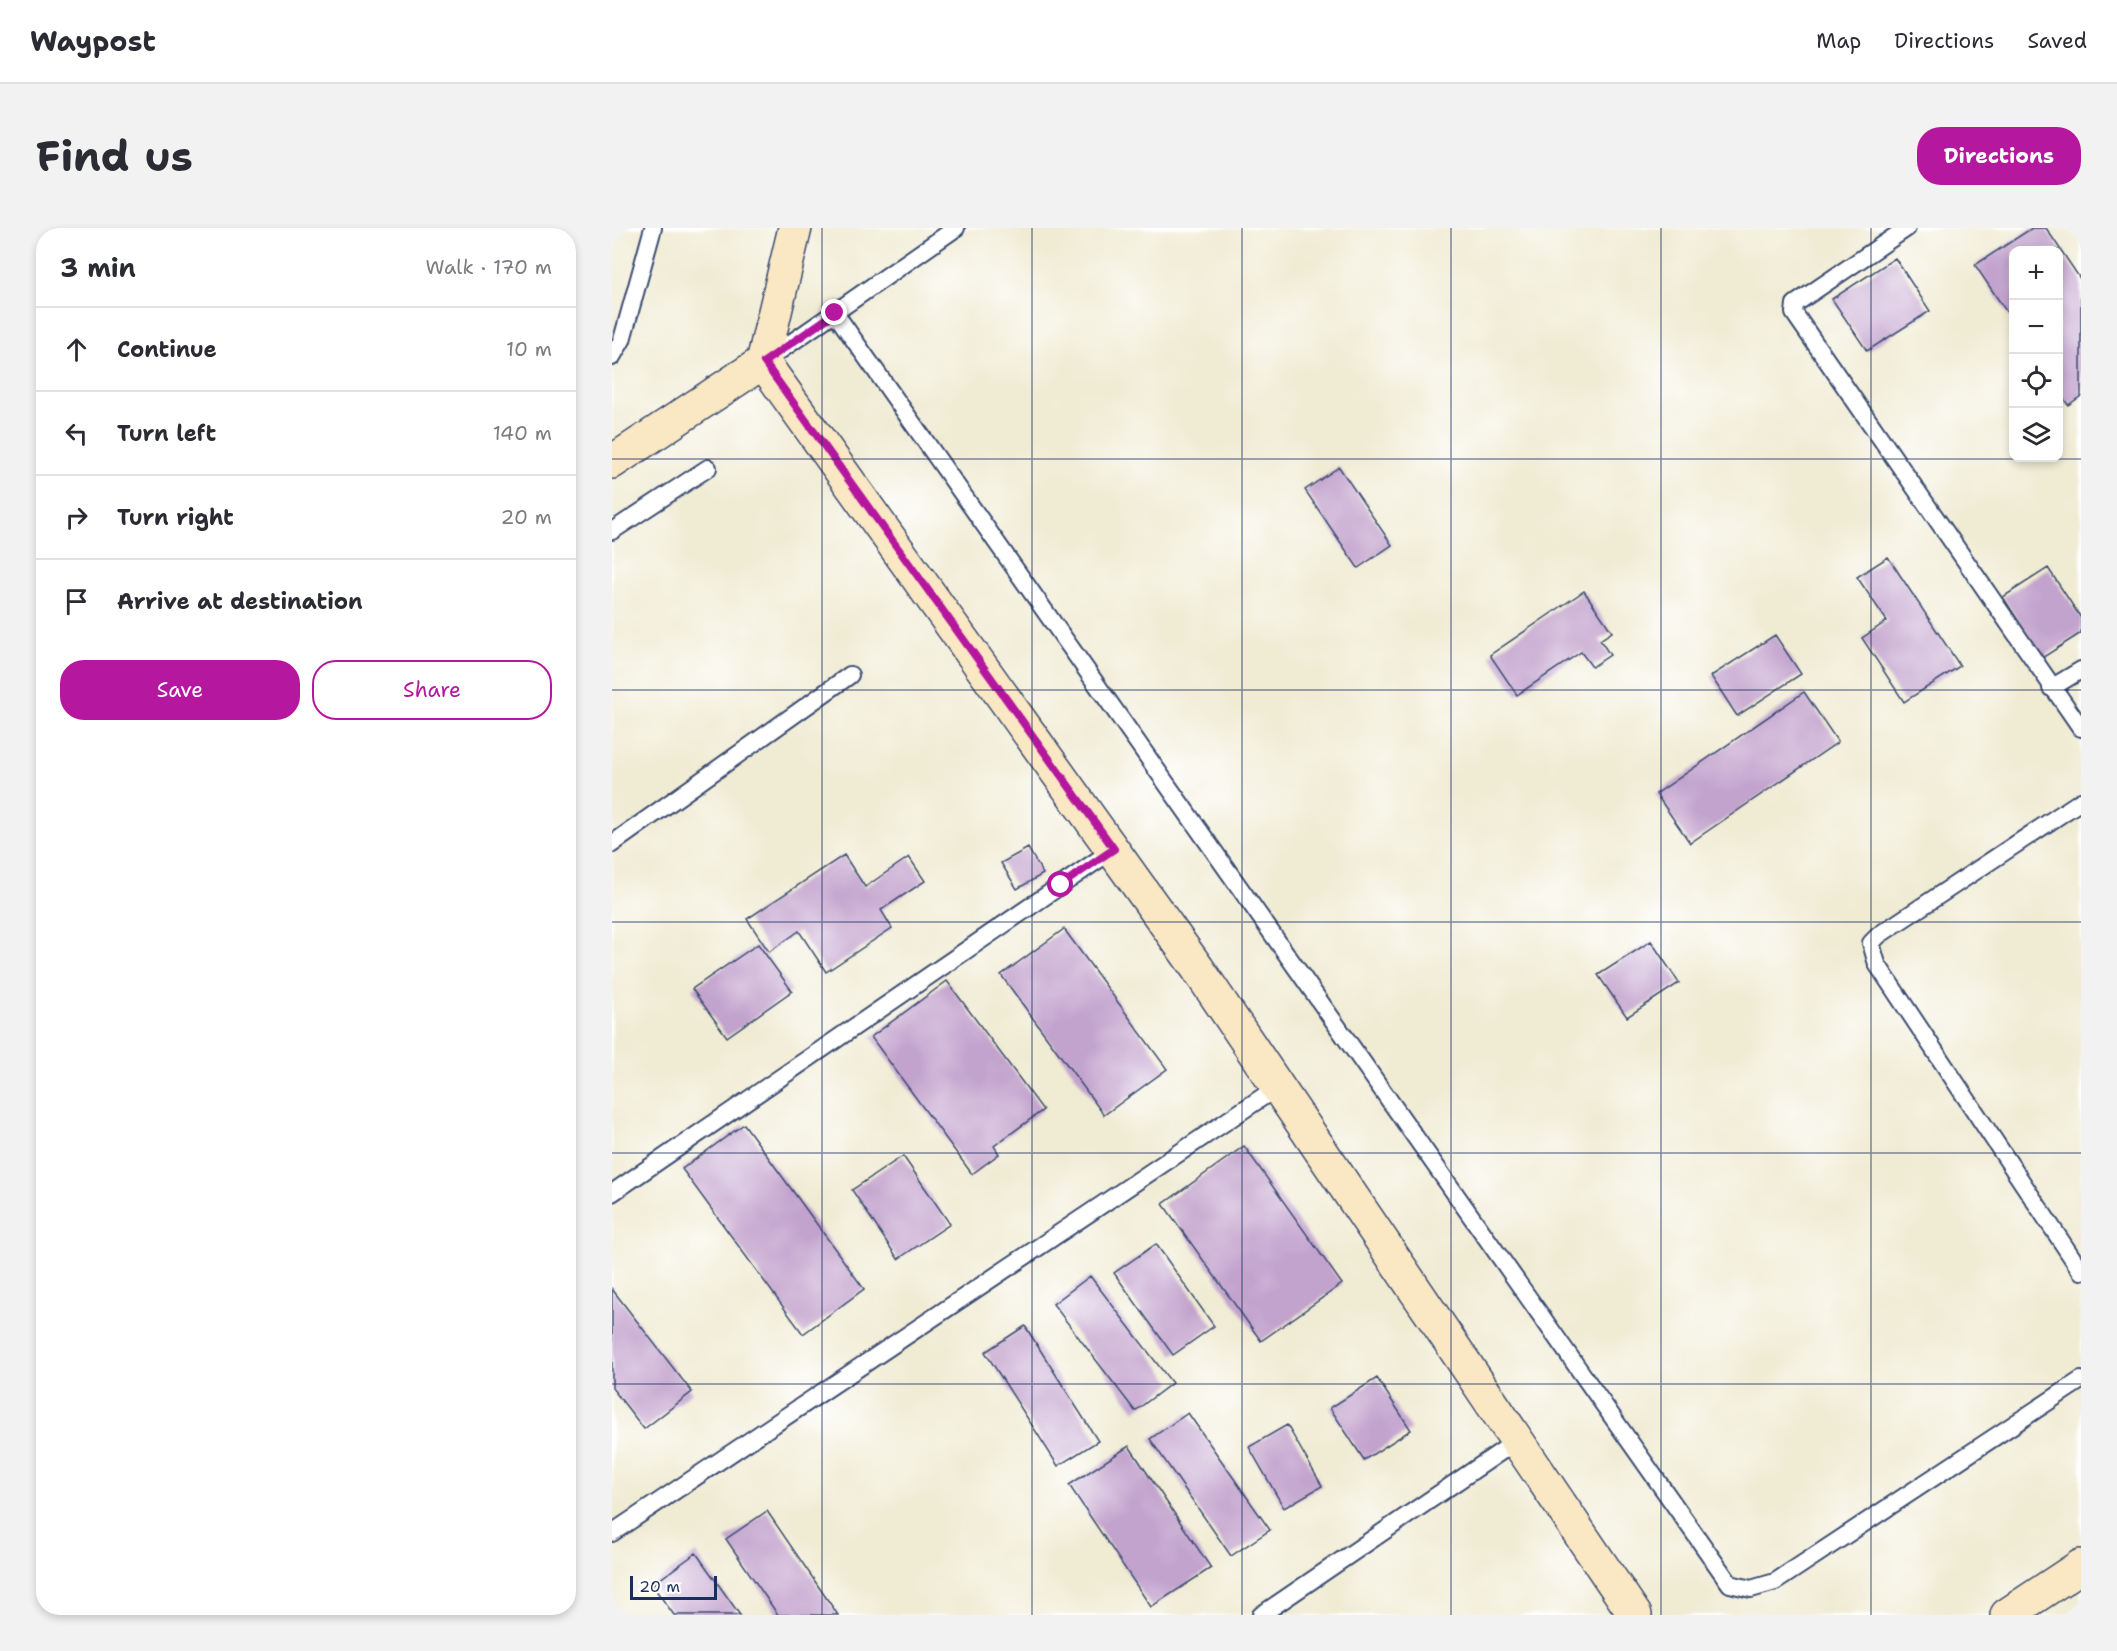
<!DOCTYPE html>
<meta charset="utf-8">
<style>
body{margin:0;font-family:"Shantell Sans",sans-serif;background:#f2f2f3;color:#2b2b33}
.controls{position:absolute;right:18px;top:18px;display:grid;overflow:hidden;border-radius:12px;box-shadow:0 3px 9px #0003}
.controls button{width:54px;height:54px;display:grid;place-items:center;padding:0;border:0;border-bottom:2px solid #e1e1e2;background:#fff;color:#2b2b33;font:30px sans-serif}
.scale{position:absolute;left:18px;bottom:15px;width:87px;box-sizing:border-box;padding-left:6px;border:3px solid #1b2f5e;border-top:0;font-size:16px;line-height:21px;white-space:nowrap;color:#1b2f5e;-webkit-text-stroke:4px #fff;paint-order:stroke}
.stop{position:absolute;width:18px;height:18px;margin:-14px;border:4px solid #b5179e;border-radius:50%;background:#fff}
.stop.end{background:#b5179e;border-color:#fff;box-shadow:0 2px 6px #0008}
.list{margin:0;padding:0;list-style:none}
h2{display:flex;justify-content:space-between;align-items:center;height:78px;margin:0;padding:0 24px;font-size:26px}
h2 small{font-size:20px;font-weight:400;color:#7c7c81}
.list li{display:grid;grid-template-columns:39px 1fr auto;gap:18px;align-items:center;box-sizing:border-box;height:84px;padding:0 24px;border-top:2px solid #e1e1e2}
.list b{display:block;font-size:22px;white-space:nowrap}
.list em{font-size:20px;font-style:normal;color:#7c7c81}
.actions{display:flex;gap:12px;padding:18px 24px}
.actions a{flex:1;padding:14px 0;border:2px solid #b5179e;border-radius:24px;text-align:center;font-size:21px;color:#b5179e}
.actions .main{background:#b5179e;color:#fff}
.icon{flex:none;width:33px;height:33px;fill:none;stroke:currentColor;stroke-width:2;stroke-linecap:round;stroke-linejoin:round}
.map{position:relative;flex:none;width:1469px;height:1387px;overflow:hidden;border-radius:24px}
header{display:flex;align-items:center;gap:36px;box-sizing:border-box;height:84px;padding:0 30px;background:#fff;border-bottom:2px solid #e1e1e2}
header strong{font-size:28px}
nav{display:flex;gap:33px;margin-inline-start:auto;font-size:21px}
.intro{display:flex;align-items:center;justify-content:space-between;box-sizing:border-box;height:144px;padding:0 36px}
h1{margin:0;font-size:42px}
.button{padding:15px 27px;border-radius:24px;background:#b5179e;color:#fff;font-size:21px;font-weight:700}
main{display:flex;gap:36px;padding:0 36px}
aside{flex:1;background:#fff;border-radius:24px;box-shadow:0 3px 9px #0003}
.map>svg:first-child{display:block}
.building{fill:#c2a3cd}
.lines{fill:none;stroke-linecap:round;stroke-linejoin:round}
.lane-casing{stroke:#3b4b70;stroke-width:20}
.secondary-casing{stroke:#3b4b70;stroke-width:36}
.lane{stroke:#fff;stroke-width:16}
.secondary{stroke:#fae7c3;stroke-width:33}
.route{stroke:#b5179e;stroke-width:8}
.grid{fill:none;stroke:#1b2f5e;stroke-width:1.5;stroke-opacity:0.55}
</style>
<header>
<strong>Waypost</strong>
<nav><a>Map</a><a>Directions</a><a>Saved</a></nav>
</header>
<div class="intro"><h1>Find us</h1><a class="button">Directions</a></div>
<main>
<aside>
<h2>3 min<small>Walk · 170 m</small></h2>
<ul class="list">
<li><svg class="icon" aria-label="ahead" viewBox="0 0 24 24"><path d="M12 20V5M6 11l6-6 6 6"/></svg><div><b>Continue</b></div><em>10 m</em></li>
<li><svg class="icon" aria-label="left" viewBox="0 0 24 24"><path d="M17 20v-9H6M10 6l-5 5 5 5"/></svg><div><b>Turn left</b></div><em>140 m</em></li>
<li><svg class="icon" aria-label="right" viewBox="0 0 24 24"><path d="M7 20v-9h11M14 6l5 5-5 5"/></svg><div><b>Turn right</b></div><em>20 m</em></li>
<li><svg class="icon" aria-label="arrive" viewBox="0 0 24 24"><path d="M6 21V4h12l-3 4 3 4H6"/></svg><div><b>Arrive at destination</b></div></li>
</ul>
<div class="actions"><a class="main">Save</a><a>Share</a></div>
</aside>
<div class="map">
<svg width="1469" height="1387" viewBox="0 0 1469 1387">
<rect width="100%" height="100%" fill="#fff"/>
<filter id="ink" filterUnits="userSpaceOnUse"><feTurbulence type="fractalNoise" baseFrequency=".0167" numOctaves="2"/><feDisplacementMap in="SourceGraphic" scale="12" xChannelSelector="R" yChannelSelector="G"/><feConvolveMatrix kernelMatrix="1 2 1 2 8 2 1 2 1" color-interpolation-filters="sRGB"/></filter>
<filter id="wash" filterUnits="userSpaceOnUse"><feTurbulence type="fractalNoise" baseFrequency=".008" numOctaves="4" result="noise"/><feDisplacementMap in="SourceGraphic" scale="24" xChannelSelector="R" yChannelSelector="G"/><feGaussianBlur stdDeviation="1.35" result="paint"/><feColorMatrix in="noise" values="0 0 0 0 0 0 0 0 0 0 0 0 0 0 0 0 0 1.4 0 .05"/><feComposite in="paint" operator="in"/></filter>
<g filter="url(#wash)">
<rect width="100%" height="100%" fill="#f0ebd3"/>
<g id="blocks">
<path class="building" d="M1420,0H1434L1469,52V168L1456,177L1446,162V22H1402V95L1363,37Z
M1283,30L1318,83L1255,123L1220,71Z
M727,239L780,317L746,340L693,262Z
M1276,329L1348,438L1292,474L1250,410L1275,393L1245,349Z
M1436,340L1469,390V405L1430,430L1391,369Z
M972,363L1000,404L988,412L998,427L980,439L969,424L905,467L878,427Z
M1163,407L1189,446L1125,488L1099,448Z
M1192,464L1226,514L1078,615L1044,566Z
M416,620L431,646L405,661L389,635Z
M232,627L253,659L297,629L313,653L269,682L280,700L214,744L187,703L157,724L135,691Z
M452,701L555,841L492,887L389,747Z
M1039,713L1067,755L1015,789L986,747Z
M146,716L180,763L115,809L80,761Z
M335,753L431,882L382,918L387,926L360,946L259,809Z
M132,896L252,1061L191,1106L70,941Z
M632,918L730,1056L649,1113L551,976Z
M291,928L338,996L286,1031L240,962Z
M544,1016L602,1098L561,1127L502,1045Z
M478,1048L560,1155L523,1183L441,1076Z
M0,1061L80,1164L32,1201L0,1160Z
M413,1098L486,1213L446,1238L373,1124Z
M765,1150L799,1202L752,1232L718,1180Z
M576,1185L658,1302L619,1328L538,1211Z
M675,1197L710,1258L672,1280L637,1219Z
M517,1218L599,1340L539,1379L457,1257Z
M155,1283L226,1387H166L114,1311Z
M84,1325L128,1387H62L40,1357Z"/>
</g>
</g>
<g filter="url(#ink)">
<use href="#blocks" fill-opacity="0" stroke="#3b4b70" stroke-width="1.5"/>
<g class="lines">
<g class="lane-casing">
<path id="lane" d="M1295,0L1183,76L1182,85L1469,500
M223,85L1118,1356L1139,1361L1163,1354L1469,1152
M0,129L10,112L41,0
M153,133L344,0
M0,303L96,240
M1439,460L1469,442
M1469,573L1267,707L1259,715L1265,736L1469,1043
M0,616L238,447
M0,965L502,621
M0,1305L667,858
M649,1387L906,1212"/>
</g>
<g class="secondary-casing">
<path id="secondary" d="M151,134L586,741L1023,1387
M0,234L151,134L183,0
M1395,1387L1469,1338"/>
</g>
<use href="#lane" class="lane"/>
<use href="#secondary" class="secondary"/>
</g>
</g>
<g class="lines" filter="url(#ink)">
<path class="route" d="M223,85L152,134L502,621L449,657"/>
</g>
<path class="grid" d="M210,0V1387M420,0V1387M630,0V1387M839,0V1387M1049,0V1387M1259,0V1387M0,231H1469M0,462H1469M0,694H1469M0,925H1469M0,1156H1469"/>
</svg>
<div class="controls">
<button>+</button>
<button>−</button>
<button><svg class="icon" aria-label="locate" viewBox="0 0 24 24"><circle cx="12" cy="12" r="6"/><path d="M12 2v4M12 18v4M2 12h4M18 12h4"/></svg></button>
<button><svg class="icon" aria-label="layers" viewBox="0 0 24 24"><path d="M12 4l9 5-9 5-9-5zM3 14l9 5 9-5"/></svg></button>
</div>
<div class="scale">20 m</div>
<div class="stop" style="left:449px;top:657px"></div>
<div class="stop end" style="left:223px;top:85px"></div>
</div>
</main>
